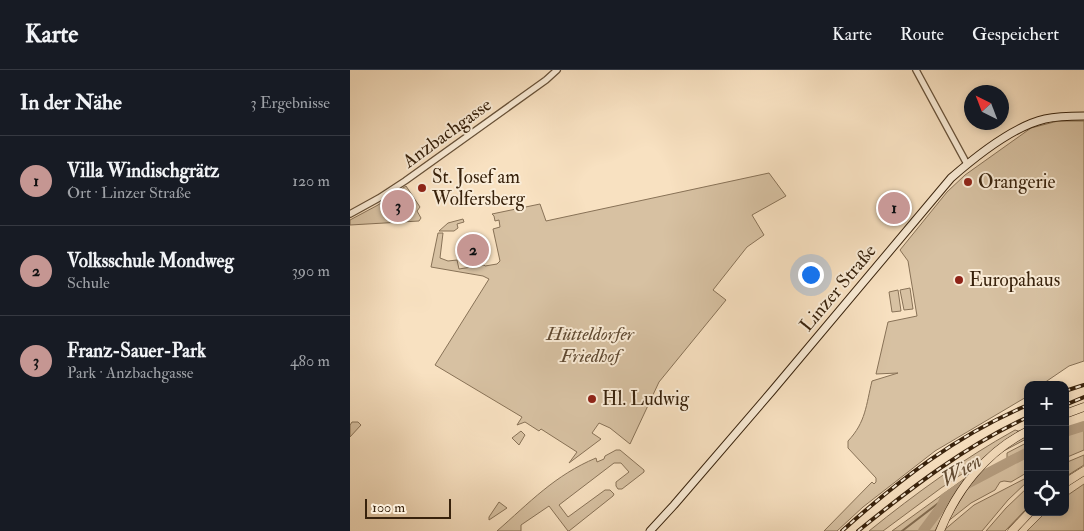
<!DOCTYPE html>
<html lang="de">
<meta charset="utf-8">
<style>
body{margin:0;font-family:"IM FELL Double Pica",serif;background:#242831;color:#f1f3f6}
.controls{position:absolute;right:15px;bottom:15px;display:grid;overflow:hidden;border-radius:10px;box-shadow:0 2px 8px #0003}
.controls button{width:45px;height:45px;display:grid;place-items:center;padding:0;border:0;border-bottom:1px solid #363941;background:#171b24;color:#f1f3f6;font:25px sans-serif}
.compass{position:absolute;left:614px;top:15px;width:45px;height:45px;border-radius:50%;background:#171b24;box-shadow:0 2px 8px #0003;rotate:318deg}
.scale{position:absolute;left:15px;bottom:12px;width:86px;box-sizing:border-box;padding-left:5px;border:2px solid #38220c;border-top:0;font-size:14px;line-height:18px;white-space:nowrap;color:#38220c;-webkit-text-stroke:4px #faecd7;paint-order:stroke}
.you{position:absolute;left:460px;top:204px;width:18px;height:18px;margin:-12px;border:4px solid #fff;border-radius:50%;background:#1a73e8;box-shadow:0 0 0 8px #1a73e833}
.badge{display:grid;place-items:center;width:32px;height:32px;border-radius:50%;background:#c59692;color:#111;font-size:16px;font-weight:700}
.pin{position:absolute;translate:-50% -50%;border:2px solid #fff;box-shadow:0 1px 5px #0006}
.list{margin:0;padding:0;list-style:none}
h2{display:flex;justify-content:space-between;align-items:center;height:65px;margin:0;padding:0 20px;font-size:21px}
h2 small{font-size:16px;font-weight:400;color:#9ea1a6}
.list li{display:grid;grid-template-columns:32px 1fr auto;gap:15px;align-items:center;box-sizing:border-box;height:90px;padding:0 20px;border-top:1px solid #363941}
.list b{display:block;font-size:19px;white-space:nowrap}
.list p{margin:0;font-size:16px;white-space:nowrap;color:#9ea1a6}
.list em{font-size:16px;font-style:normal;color:#9ea1a6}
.icon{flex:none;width:28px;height:28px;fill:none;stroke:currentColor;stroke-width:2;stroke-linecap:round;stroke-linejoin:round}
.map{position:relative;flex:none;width:734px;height:461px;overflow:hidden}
header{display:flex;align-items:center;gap:30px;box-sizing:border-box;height:70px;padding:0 25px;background:#171b24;border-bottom:1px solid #363941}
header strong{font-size:24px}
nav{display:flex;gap:28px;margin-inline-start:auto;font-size:18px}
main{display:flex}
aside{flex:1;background:#171b24}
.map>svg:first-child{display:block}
.green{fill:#d7c1a2;stroke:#887257}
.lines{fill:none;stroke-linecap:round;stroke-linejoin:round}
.stream{stroke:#846e53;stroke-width:2}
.river{stroke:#b7a083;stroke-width:10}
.tertiary-casing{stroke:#685239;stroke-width:8}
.secondary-casing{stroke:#38220c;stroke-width:9}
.primary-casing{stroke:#38220c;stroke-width:9}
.tertiary{stroke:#faecd7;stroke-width:5.5}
.secondary{stroke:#faecd7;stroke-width:7}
.primary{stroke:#f8e1c1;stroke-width:8}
.rail-casing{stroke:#38220c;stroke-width:4}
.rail{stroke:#faecd7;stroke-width:2;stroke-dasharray:5.5;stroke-linecap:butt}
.poi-dot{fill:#8f2418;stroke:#faecd7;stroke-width:2}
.labels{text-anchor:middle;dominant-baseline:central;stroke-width:4;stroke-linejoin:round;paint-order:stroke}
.street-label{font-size:19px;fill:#38220c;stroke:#faecd7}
.poi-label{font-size:19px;fill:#38220c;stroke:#faecd7;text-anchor:start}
.park-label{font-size:19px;font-style:italic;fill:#604a32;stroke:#faecd7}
.water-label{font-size:20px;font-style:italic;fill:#644e36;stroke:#faecd7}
</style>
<header>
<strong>Karte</strong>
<nav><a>Karte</a><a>Route</a><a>Gespeichert</a></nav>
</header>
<main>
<aside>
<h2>In der Nähe<small>3 Ergebnisse</small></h2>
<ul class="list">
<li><span class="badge">1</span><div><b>Villa Windischgrätz</b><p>Ort · Linzer Straße</p></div><em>120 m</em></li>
<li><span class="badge">2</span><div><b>Volksschule Mondweg</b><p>Schule</p></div><em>390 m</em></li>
<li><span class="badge">3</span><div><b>Franz-Sauer-Park</b><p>Park · Anzbachgasse</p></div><em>480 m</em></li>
</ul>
</aside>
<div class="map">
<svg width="734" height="461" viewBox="0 0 734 461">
<rect width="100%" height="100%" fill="#f8e1c1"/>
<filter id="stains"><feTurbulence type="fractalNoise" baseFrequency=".004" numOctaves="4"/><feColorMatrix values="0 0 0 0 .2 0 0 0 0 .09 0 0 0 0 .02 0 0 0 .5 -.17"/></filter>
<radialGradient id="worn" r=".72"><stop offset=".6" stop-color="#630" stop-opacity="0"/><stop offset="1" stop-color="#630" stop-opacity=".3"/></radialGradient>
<path class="green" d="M708,51H734V291L719,296L691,315H678V326L585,381L513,437L487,461H474L522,412L524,414L526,412V408L498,378V371C516,352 516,335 522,311L548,303L526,304L538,252L567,246L558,191L550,180L597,122L615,105L681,58Z
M419,103L436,126L402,145L414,165L397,177L363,220L376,230L309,312L280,374L260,358L249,353L242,363L251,369L219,393L227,382L191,359L189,361L175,352L167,355L172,347L85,295L139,209L133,206L81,197L88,163H93L90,188L98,191L107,190L109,199L134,195L135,196L147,194L150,191L143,159L150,157L149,150L145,151L144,146L142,144L190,134L196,151Z
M56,116L70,137L67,141L71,148L69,151L0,155V150L28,135Z
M113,149L114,152L107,154L108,158L104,161H89L98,153Z
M560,218L563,239L554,240L550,220Z
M548,220L551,241L542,242L539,222Z
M2,352H8L11,355L0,367V355Z
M665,360L678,364V368L618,400L591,418L533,461H519C566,423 613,389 665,360Z
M734,360V380L715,388V366Z
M171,361L175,365L169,375L162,368Z
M678,372V378L657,388V383Z
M266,380H270L294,400V402L272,419H268L266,416V412L279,402L271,393H264L209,435L218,447L255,420H260L264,424L263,426L219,461H218L199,436L171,455V461H147C179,433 205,405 246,388L247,392L254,389L255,386Z
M678,385V402L661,412L654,411L650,412L645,420L621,433L597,452L619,416Z
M734,385V395L715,407V393Z
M678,407V411L658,430L632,461H593L624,435Z
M614,409L603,425L585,461H542Z
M734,414V461H677L696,442H715V427Z
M678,417V437L655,461H636L656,438Z
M149,432L157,438L139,450V447Z"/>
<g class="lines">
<path class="stream" d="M552,461L595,428"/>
<path class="river" d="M715,362L734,356
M573,461L591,437L595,428L613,416L678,382"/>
<g class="tertiary-casing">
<path id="tertiary" d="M566,0L617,94
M0,144L29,128L55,111L196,10L207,0"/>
</g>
<g class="secondary-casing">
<path id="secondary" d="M300,461L324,435L422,321L601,108C625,87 664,56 695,49C708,46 721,46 734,46"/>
</g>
<g class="primary-casing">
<path id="primary" d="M715,344L734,337
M715,413L734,401
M590,461C607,419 637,381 678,361
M662,461L680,442"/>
</g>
<use href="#tertiary" class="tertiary"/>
<use href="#secondary" class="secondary"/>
<use href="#primary" class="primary"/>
<g class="rail-casing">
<path id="rail" d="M715,321L734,315
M715,335L734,327
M492,461C549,410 607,365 678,335
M508,461C561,418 615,376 678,347"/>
</g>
<use href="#rail" class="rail"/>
</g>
<g class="poi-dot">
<circle cx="618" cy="112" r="5"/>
<circle cx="72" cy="118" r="5"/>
<circle cx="609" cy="210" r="5"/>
<circle cx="242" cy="329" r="5"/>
</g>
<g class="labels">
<g class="street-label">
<text transform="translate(97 63) rotate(-36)">Anzbachgasse</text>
<text transform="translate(488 218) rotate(-50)">Linzer Straße</text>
</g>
<g class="poi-label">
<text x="82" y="107">St. Josef am<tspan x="82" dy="22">Wolfersberg</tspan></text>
<text x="628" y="112">Orangerie</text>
<text x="619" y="210">Europahaus</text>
<text x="252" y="329">Hl. Ludwig</text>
</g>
<g class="park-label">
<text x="240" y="264">Hütteldorfer<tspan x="240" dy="22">Friedhof</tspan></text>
</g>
<g class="water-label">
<text transform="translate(611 400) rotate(-31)">Wien</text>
</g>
</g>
<rect width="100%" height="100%" filter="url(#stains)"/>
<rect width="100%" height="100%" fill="url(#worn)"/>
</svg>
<div class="controls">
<button>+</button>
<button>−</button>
<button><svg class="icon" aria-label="locate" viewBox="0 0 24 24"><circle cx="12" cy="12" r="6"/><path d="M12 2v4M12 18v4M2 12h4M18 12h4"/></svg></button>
</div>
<svg class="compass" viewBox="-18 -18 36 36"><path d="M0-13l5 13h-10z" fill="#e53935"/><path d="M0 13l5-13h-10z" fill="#9ea1a6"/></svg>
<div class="scale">100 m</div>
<div class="you"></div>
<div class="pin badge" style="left:544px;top:138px">1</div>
<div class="pin badge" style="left:123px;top:180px">2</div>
<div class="pin badge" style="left:48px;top:136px">3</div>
</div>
</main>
